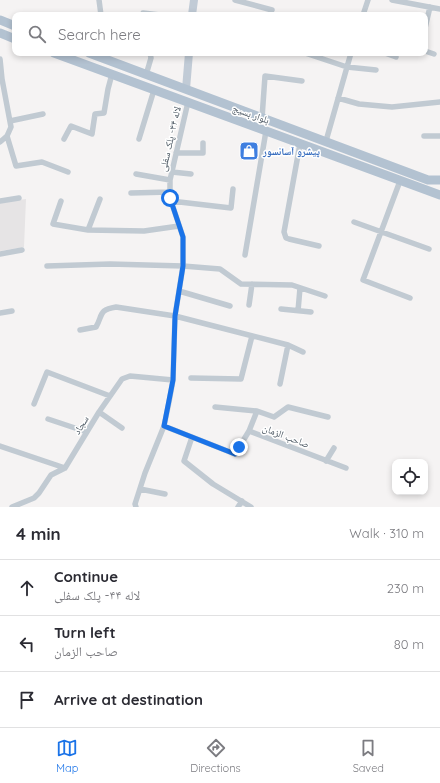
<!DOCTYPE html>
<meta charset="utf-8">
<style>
body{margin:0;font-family:Quicksand,"Noto Naskh Arabic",sans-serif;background:#f2f2f3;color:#2b2b33}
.controls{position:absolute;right:12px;bottom:12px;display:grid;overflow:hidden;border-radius:8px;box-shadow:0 2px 6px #0003}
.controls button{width:36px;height:36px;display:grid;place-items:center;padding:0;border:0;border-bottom:1px solid #e1e1e2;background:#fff;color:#2b2b33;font:20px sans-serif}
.stop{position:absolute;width:12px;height:12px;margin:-9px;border:3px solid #1a73e8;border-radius:50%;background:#fff}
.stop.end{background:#1a73e8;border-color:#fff;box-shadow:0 1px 4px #0008}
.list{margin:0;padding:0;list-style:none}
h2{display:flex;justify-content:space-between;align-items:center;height:52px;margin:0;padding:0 16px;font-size:17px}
h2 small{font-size:13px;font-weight:400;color:#7c7c81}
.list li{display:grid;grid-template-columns:26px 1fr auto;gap:12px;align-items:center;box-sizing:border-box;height:56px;padding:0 16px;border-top:1px solid #e1e1e2}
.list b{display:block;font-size:15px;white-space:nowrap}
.list p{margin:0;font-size:13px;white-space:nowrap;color:#7c7c81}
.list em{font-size:13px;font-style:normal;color:#7c7c81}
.icon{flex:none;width:22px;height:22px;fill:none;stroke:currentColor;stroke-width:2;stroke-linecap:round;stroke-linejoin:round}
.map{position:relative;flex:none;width:440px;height:507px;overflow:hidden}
.search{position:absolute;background:#fff;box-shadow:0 2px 6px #0003;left:12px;right:12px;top:12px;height:44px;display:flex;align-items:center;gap:10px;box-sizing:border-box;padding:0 14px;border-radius:8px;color:#7c7c81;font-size:15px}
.sheet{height:220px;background:#fff}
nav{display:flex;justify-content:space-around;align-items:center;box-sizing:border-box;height:56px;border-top:1px solid #e1e1e2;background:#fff;font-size:11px;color:#7c7c81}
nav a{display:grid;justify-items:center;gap:2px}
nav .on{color:#1a73e8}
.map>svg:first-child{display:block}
.education{fill:#e6e4e5}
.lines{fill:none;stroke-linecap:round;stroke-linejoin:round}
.minor{stroke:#c1cad2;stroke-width:5.5}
.secondary{stroke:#c1cbd6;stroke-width:8}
.primary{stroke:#b3c2d1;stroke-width:9}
.route{stroke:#1a73e8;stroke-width:5}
.labels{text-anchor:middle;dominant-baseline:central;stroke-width:3;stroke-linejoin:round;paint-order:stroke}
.street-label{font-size:10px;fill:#4a5661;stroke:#fff}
.shop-label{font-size:10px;font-weight:bold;fill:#366cbe;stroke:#fff;text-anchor:start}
</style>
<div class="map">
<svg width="440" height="507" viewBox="0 0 440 507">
<rect width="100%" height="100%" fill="#f5f3f3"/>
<path class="education" d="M26,199L24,247L0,251V203Z"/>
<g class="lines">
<path class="minor" d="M99,0L101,15
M235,0L272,10
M392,0L440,9
M143,13L160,15
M363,15L368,0
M425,28L430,7
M425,51L434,54
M305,53L347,67L376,70
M385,53L396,57
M0,59L2,79L11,127L7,136L0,142
M146,75L151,58L150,53
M338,98L359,104L392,107L440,102
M262,118L265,76L302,81
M10,121L43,114
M7,136L16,166L42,162L68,172
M424,136H440
M64,139L71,126L92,134L95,114L104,113L108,89L112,74
M139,139L154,90
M326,141L351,53
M300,144L284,232L286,238L289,239L319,246
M176,153H203V143
M172,172L191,174
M136,174L170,180
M400,181L363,280L410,298
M131,193L170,192
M0,201L19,198
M61,201L53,224L88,230L144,231L179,226
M171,201L231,208L233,189
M354,222L429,249
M88,230L100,199
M0,254L22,250
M245,255L266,131
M47,266L110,264L183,266L220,269L241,284L292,285L325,296
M179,291L230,306
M249,305L252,284
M281,309L311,312
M298,311L300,288
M0,313L12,311
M80,330L96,327C103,315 98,310 116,307L175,316L288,345L280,384
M288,345L303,352
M191,378L241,379L252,336
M34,404L47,372L110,396
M215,407L257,411
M99,412L122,428
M48,419L87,432
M164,426L235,454L249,431L346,468
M249,431L257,411L274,417L288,407L328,417
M192,437L184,461L213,484L251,507
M0,446L65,468
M326,461L334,448
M140,489L165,494
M12,507L34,498L39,493L51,475L65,468L99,412L122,379L130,376L173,380
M136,507L135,504L145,473L164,426L169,402L173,380L175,316L183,266V237L170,198V180L188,102
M238,507L242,501"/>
<path class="secondary" d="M192,15L194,0
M186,89L189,53"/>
<path class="primary" d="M0,20L15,26
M0,33L15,39
M54,53L440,195
M89,53L428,180H440"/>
</g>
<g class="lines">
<path class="route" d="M170,198L183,237V266L175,316L173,380L164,426L235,454L239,447"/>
</g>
<defs>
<g id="shop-square" transform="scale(1)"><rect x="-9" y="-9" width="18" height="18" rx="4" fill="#3f7fe0" stroke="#fff"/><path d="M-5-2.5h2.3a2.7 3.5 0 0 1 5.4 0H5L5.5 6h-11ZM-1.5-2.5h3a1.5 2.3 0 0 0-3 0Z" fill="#fff"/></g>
</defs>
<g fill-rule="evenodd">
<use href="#shop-square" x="249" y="151"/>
</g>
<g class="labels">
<g class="street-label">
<text transform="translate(251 114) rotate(20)">بلوار بسیج</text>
<text transform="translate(170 139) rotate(-77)">لاله ۴۴- پلک سفلی</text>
<text transform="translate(81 425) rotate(-59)">سجاد</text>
<text transform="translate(286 436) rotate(21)">صاحب الزمان</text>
</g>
<g class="shop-label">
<text x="263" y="151">پیشرو آسانسور</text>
</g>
</g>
</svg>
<div class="controls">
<button><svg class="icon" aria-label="locate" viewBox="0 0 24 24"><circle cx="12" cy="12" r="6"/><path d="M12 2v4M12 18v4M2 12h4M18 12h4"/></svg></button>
</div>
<div class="stop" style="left:170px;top:198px"></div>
<div class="stop end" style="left:239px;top:447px"></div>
<div class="search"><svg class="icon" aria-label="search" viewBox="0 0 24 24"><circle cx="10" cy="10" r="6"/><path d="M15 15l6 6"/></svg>Search here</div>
</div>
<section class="sheet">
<h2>4 min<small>Walk · 310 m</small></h2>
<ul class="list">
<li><svg class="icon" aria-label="ahead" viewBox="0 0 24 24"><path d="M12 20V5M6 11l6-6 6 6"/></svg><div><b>Continue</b><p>لاله ۴۴- پلک سفلی</p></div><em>230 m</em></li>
<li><svg class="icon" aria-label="left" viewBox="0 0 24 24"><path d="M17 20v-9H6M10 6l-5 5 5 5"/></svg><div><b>Turn left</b><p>صاحب الزمان</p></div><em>80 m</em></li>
<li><svg class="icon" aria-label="arrive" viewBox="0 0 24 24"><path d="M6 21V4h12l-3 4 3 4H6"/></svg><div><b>Arrive at destination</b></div></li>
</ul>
</section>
<nav>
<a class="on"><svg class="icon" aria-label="map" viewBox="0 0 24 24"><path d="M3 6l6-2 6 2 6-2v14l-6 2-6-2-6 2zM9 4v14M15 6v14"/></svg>Map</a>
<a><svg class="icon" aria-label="directions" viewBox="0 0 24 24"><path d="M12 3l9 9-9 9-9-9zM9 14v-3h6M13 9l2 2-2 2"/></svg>Directions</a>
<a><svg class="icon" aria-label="saved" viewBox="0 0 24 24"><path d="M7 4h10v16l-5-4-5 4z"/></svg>Saved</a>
</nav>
